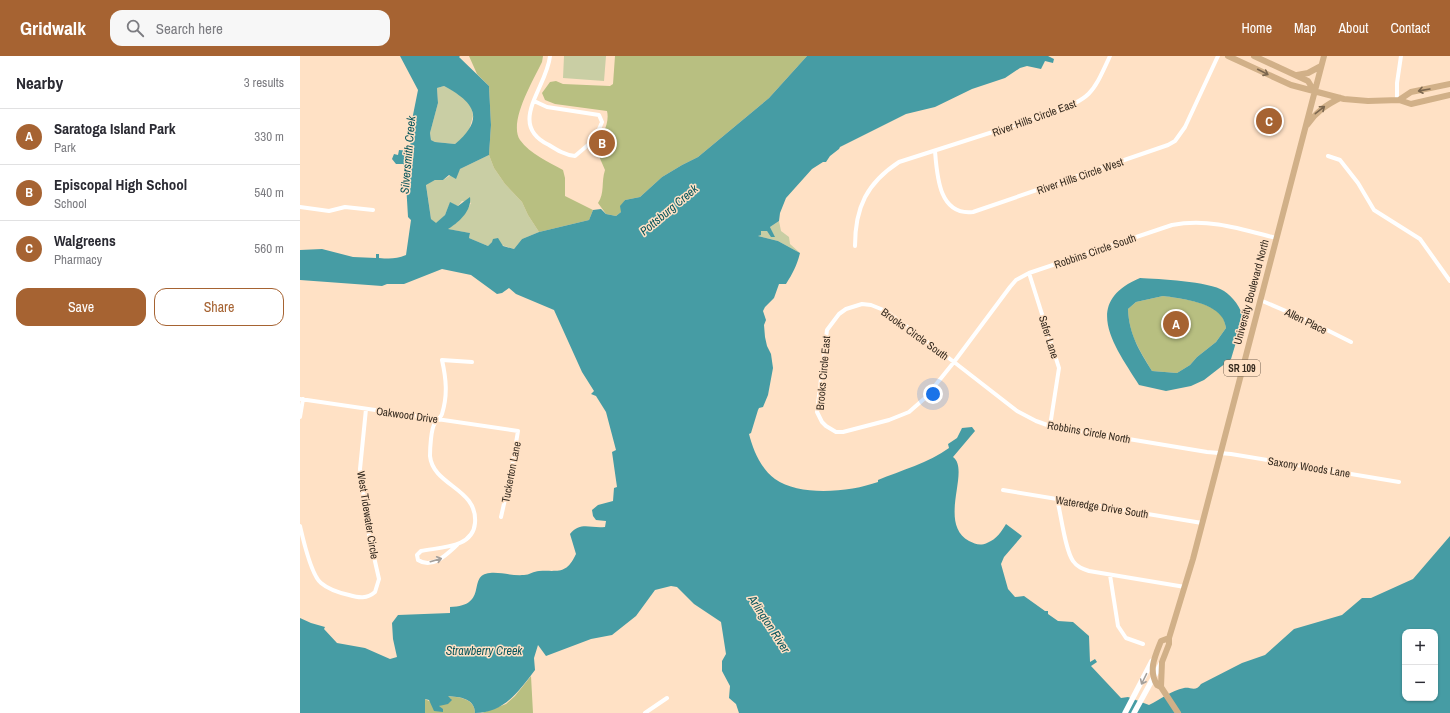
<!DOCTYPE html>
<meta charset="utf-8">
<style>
body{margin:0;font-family:"Archivo Narrow",sans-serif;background:#f7f7f7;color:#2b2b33}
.controls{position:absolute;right:12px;bottom:12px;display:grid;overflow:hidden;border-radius:8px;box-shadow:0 1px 3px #0004}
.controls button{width:36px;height:36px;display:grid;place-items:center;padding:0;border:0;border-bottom:1px solid #e1e1e2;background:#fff;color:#2b2b33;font:20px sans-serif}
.you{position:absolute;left:633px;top:338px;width:14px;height:14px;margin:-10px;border:3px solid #fff;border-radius:50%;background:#1a73e8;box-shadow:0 0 0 6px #1a73e833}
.badge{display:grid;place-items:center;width:26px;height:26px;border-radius:50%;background:#a66332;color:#fff;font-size:13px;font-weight:700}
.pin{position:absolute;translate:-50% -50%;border:2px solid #fff;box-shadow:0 1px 4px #0006}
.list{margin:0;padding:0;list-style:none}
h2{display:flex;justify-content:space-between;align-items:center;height:52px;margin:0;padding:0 16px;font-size:17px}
h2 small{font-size:13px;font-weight:400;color:#7c7c81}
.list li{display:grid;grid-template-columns:26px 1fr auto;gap:12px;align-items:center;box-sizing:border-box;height:56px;padding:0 16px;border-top:1px solid #e1e1e2}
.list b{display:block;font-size:15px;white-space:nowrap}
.list p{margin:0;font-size:13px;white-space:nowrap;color:#7c7c81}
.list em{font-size:13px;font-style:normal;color:#7c7c81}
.actions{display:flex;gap:8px;padding:12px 16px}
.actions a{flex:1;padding:9px 0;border:1px solid #a66332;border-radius:12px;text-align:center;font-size:14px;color:#a66332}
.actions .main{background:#a66332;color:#fff}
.icon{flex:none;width:22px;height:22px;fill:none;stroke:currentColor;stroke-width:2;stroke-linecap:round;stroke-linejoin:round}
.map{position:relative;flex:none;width:1150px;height:657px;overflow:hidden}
header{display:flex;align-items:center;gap:24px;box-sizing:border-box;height:56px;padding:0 20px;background:#a66332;color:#fff}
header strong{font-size:19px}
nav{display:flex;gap:22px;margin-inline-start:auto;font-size:14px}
.search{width:280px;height:36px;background:#f7f7f7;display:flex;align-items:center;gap:10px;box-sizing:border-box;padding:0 14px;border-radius:12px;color:#7c7c81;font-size:15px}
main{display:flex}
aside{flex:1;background:#fff}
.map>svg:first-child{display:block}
.green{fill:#c9cea4}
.forest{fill:#b8bf81}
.water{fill:#469ca4;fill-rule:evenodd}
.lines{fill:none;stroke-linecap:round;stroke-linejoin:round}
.minor{stroke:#fff;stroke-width:4}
.secondary{stroke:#fff;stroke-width:5.5}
.primary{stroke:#d1b088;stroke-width:6}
.oneway{stroke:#7b664e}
.oneway2{stroke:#a49f9a}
.labels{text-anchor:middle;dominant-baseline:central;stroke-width:3;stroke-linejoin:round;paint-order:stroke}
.shield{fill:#ffe1c5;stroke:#726151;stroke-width:1}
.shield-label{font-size:10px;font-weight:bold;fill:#352a1f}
.street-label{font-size:11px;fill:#352a1f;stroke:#ffe1c5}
.water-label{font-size:12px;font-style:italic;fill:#09565c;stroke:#ffe1c5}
</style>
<header>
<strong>Gridwalk</strong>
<div class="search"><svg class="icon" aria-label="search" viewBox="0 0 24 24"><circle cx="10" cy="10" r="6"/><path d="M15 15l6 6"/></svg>Search here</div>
<nav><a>Home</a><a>Map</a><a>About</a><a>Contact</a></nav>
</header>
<main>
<aside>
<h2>Nearby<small>3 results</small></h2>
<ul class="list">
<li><span class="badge">A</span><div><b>Saratoga Island Park</b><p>Park</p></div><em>330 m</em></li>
<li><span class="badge">B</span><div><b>Episcopal High School</b><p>School</p></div><em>540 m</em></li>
<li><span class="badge">C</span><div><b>Walgreens</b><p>Pharmacy</p></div><em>560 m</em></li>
</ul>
<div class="actions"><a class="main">Save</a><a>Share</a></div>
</aside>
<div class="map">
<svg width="1150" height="657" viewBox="0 0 1150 657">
<rect width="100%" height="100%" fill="#ffe1c5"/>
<path class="green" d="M264,0H306L304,25L263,22Z
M144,30L162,39L171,49L173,60L168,78L155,88L135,86L131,84L130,77L138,47L137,32Z
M189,99L194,112L205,128L222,146L228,159L239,176L222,183L214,193L192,186L188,190L169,182L170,177L147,173C159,167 165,158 171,147L162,145L158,150L150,147L145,159L136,168L131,163L126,128L135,124H143L160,113Z
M479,165L481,175L489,181L490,188L500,197L478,185L458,180L462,174L467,175L474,180L470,171Z"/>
<path class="forest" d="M169,0H243L242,6C234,23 208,66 220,84C230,98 249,106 263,114L265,122V140L293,154L289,164L239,176L228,159L222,146L205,128L194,112L189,99L191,69L189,30L177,18Z
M315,0H507L469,42L398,101L382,109L362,121L340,141L325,144L321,150V156L316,160L306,158L298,147C305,137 301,126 305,114L295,91C302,81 310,67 307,55L255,48L245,44L242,37L250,26L256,25L263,28L310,30L313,28Z
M863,240C879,242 912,246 922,260C924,263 925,268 926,272L916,286L897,301L890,309L877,317L852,315C839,293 829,279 828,253L836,246Z
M231,620L233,657H182L206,648L215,640Z
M147,640C158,641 175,642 175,657H125V643L139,650L151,643Z"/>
<path class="water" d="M100,0H160L159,1L189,30L191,69L189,99L160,113L156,123L149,119L143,124H135L126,129L131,163L136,167L145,159L150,146L158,150L170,141C172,155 158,167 148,173L170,177L169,182L188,190L192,186L193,183L198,182L203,190L214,193L222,183L239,176L289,164L293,154L301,153L306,158L316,160L321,156L320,150L325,144L340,141L362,121L382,109L398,101L469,42L507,0H748L754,3L753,7L745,5L741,13L727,10L720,12L705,22L672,33L635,51L606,58L540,91L539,93L530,100L526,106H523L512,113L486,142L480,157L479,165L470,171L475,181H471L467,175H461V179L458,180L478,185L500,197C497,209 493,217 486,228H479L474,242L465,251L463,255L466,264L464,269L465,281L467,290L471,298L473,312L468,339L463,351L459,352L458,354L451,377L449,378C453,394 461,413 475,423C500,441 550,436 578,426V424C600,415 630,406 649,392L648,388L657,382L662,372L672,371L675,375L653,401C671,414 637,467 669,485C675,488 680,490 687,487C697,483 701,476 706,468L722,480L704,501L701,508L708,533L715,541L724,540L745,555H748V558L758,565L773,566L789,580L790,606L795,603L797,606L791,610L821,642L828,641L849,649C861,643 871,635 884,632C891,631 896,636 901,628L942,607L965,599L994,573L1042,559L1062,542H1071L1113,523L1150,480V657H439L436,648L429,642L430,630L422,615V605L426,598L421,566L394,548L377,531L371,530L355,534L336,560L312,579L291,583L246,600L238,589L234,602L235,614C219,635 204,657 175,657C175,642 159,641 148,640L152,644L148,648L139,650L143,653V656L134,655L129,644L125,643V657H0V562L11,567L25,571L24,573L37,587L65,592L90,603L97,601L93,583L92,567L98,559L150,557V551C190,550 166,519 190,517C201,516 212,520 224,519C229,519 234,515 239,515C259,514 266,519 276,498L270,478C281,465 291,473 305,471L306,465L296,464L293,460L292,454L298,449L313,445L314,432L317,431L312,396L316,394L306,356L296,340L291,338L294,335L282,316L254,254L216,238L209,232L202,237L197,238L171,219L142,213L104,228H87L82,230L0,224V194L22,193L53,201L76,202V198H79V202C90,203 96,203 106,199L111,164L108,161L105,110L103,108H96L92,103L94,98L98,99L99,94L110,95L111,69L118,34ZM144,30C174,46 186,62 155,88L135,86L131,84L130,77L138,47L137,32ZM1105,576H1135V642H1105Z
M840,222C858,223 909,225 924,235C932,240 942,252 943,263L931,303L904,324L891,330L866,335L839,329C816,292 780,247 840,222ZM863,240C879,242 911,246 921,260C924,263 925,268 926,272L916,286L897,301L890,309L877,317L852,315C839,294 829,278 828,253L836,246Z"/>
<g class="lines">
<path class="minor" d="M1097,44V27L1101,0
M234,45L247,51L299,59L302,66L295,83L275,100C265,99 257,94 249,89C206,68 247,32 250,0
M635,95C637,120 639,160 673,156L868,89L875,85L885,71L918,0
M1028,100L1040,104L1058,127L1074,154L1120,183L1150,225
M0,151L29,155L45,151L73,154
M976,182C941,173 909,162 872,169L729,217L716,224L710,231L654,306L625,342L609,356L589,364L543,376H536L526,370L522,366L517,356L527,274L539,258L546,253L562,248L571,249L586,255L654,306L717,355L736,365L750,370L907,396L931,398L1099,426
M555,190C555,151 567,127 599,106L752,57C792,41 792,39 810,0
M729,217L759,312L750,370
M960,244L1009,265L1051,286
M0,343L218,375L211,417L201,461
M0,361L3,343
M703,434L902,467
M757,443C761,458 765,494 773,505C777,511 783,513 789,515L885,531
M0,470C3,483 11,519 21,527C28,533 40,537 49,539C59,542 67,543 75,536L79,523L69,479L60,413L66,353
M158,488C148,497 133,514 118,504L117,499L121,495C141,491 173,492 175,467C178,432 133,430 130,400C130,393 131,372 135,367C137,363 141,362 142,358C148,339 146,322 142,304L172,306
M810,519L818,570L826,582L843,588
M345,657L367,642"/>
<path class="secondary" d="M825,657L852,605
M834,657L862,606"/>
<path class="primary" d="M928,0L991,29L1044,43L1068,45L1099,44L1111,48L1150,39
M954,0L1008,25L1014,35
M997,19L1008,17L1021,10
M1099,44L1111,36L1150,28
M1007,69C1016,56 1026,49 1040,42
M869,582L861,585C855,600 848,614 857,629L861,631L878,657
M861,631L862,606L869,588V582L893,503L1024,0"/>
</g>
<defs><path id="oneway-shaft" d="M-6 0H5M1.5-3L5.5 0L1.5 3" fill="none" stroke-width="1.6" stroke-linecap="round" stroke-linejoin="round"/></defs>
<g class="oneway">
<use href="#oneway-shaft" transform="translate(963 16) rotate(27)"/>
<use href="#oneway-shaft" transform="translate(1124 34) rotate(170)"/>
<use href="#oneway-shaft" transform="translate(1020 54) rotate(-38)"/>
</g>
<g class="oneway2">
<use href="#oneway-shaft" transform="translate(136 504) rotate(-16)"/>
<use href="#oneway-shaft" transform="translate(844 623) rotate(116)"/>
</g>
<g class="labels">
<rect class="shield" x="924" y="304" width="36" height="16" rx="3"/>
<g class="shield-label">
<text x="942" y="312">SR 109</text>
</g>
<g class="street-label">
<text transform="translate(734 62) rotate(-20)">River Hills Circle East</text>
<text transform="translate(780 120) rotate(-19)">River Hills Circle West</text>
<text transform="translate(795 195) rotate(-19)">Robbins Circle South</text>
<text transform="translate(951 236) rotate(-75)">University Boulevard North</text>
<text transform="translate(1006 265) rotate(26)">Allen Place</text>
<text transform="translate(615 278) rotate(36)">Brooks Circle South</text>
<text transform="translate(749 281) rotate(73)">Safer Lane</text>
<text transform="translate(523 317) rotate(-85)">Brooks Circle East</text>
<text transform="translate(107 359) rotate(8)">Oakwood Drive</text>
<text transform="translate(789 376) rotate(10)">Robbins Circle North</text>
<text transform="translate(1009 411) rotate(9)">Saxony Woods Lane</text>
<text transform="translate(211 416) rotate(-79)">Tuckerton Lane</text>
<text transform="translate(802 451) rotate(9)">Wateredge Drive South</text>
<text transform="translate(68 459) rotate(81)">West Tidewater Circle</text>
</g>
<g class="water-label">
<text transform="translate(108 99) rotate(-85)">Silversmith Creek</text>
<text transform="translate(369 154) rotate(-40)">Pottsburg Creek</text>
<text transform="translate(469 568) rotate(57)">Arlington River</text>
<text x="184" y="595">Strawberry Creek</text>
</g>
</g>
</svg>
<div class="controls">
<button>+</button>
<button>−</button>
</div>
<div class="you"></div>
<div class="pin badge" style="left:876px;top:268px">A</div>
<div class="pin badge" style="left:302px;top:87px">B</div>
<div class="pin badge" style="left:969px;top:65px">C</div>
</div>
</main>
